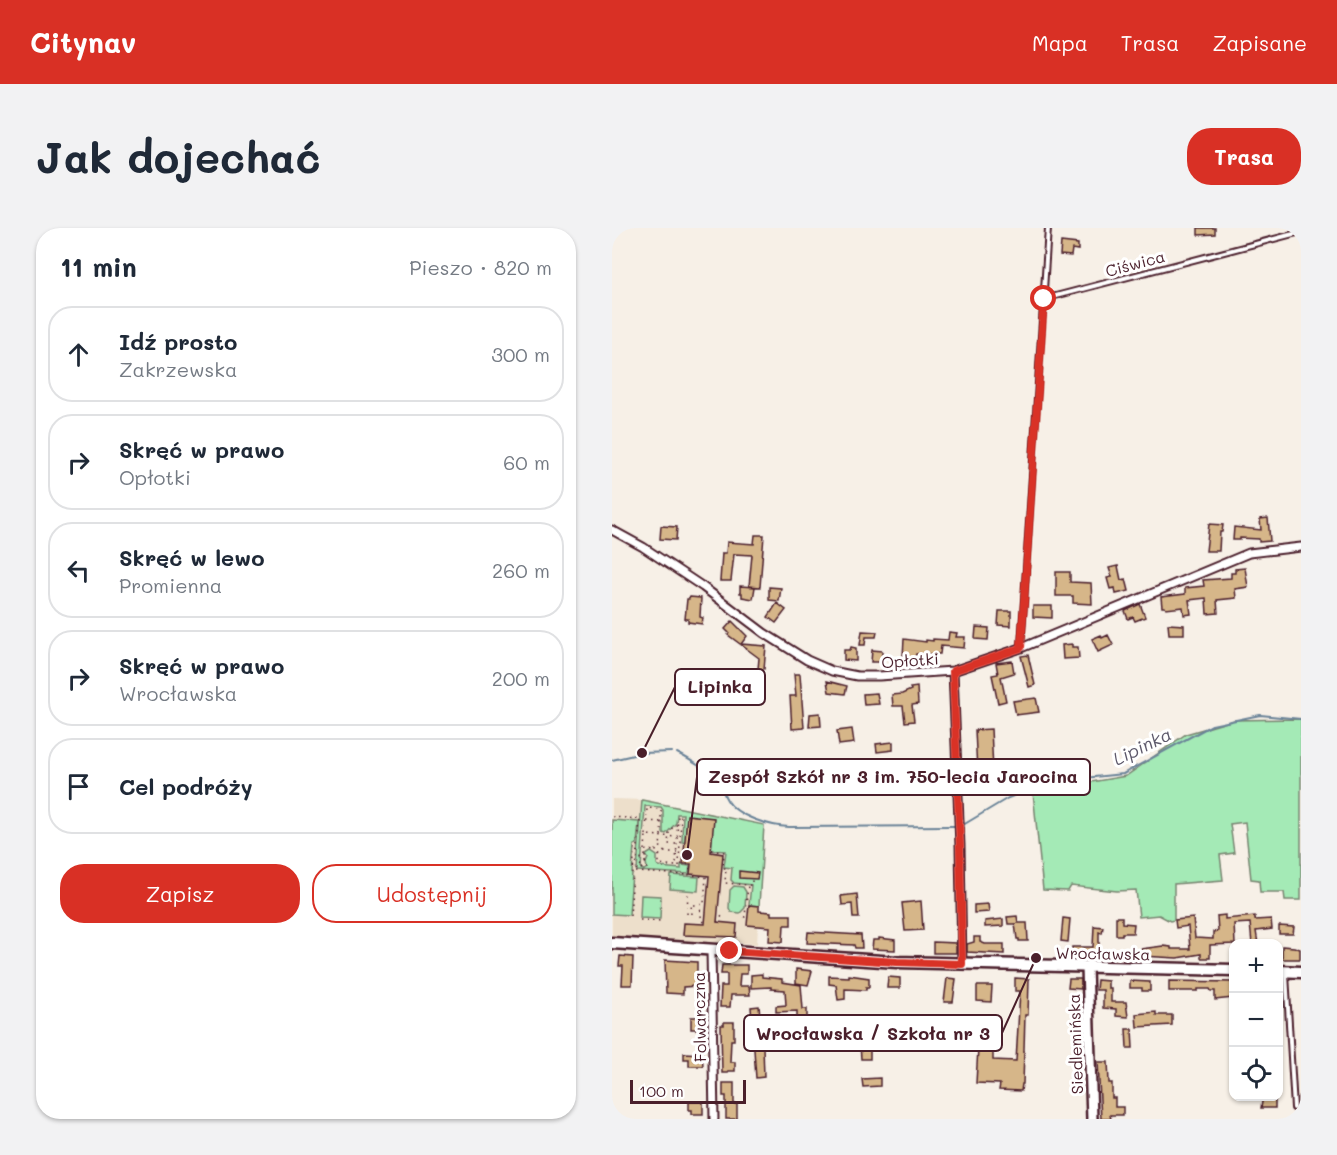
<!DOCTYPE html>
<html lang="pl">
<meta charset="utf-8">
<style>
body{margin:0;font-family:Mali,sans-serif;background:#f2f2f3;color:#1f2937}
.controls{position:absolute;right:18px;bottom:18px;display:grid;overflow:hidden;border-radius:12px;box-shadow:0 2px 4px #0004}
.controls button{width:54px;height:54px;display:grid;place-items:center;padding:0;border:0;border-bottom:2px solid #e0e1e3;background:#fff;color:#1f2937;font:30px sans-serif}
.scale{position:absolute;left:18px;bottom:15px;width:116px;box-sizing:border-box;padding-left:6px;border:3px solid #4a1f2b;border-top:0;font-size:16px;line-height:21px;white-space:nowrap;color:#4a1f2b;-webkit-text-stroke:4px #fff;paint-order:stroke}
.stop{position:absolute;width:18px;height:18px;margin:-14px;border:4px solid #d93025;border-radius:50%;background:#fff}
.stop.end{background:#d93025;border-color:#fff;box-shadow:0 2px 6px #0008}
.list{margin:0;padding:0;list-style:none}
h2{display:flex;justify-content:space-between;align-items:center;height:78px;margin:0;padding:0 24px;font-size:26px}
h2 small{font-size:20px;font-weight:400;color:#747a83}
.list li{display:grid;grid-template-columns:39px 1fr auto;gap:18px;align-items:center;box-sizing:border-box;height:96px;margin:0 12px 12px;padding:0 12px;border:2px solid #e0e1e3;border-radius:24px}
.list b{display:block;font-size:22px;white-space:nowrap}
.list p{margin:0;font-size:20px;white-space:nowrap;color:#747a83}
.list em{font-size:20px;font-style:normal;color:#747a83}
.actions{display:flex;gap:12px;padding:18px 24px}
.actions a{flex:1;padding:14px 0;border:2px solid #d93025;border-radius:24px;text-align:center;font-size:21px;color:#d93025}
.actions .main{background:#d93025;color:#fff}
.icon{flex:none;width:33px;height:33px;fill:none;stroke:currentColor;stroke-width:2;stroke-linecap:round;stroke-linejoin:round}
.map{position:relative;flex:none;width:689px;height:891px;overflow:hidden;border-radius:24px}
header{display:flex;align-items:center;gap:36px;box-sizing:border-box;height:84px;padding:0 30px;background:#d93025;color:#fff}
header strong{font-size:28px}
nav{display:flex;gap:33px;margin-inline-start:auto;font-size:21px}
.intro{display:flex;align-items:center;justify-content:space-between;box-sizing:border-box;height:144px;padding:0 36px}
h1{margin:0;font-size:42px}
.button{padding:15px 27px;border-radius:24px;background:#d93025;color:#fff;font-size:21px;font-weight:700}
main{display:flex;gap:36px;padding:0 36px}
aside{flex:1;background:#fff;border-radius:24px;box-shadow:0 2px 4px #0004}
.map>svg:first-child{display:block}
.built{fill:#eddfcb}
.green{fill:#a4eab6;stroke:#778470;stroke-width:1.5}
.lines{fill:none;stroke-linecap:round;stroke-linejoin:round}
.stream{stroke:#6a8398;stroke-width:2}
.building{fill:#d6b689;stroke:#4a1f2b;stroke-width:1.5}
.service-casing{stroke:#4a1f2b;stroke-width:8}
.minor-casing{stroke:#4a1f2b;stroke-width:11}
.tertiary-casing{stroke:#4a1f2b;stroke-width:14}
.primary-casing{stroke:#4a1f2b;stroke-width:15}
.path{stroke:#4a1f2b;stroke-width:1.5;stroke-dasharray:1.5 4.5;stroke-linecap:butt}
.service{stroke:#fff;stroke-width:4}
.minor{stroke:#fff;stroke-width:7}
.tertiary{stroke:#fff;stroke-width:9}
.primary{stroke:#fff;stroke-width:10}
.route{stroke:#d93025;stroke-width:8}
.labels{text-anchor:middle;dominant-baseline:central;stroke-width:6;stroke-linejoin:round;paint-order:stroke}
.street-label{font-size:16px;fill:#4a1f2b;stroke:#fff}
.water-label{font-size:18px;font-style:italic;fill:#5d596b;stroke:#fff}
.leader{fill:none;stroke:#4a1f2b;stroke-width:2}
.callout-dot{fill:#4a1f2b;stroke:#fff;stroke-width:2}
.callout{fill:#fff;stroke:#4a1f2b;stroke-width:2}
.callout-label{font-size:18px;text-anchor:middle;font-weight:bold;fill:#4a1f2b}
</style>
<header>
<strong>Citynav</strong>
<nav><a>Mapa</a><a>Trasa</a><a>Zapisane</a></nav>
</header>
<div class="intro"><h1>Jak dojechać</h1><a class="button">Trasa</a></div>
<main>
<aside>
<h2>11 min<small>Pieszo · 820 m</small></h2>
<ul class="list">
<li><svg class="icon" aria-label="ahead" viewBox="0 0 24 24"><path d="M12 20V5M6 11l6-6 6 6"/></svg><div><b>Idź prosto</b><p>Zakrzewska</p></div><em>300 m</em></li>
<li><svg class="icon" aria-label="right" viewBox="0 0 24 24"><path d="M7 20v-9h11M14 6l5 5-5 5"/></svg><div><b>Skręć w prawo</b><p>Opłotki</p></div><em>60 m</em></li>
<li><svg class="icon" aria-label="left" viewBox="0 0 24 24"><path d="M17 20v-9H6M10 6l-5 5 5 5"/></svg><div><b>Skręć w lewo</b><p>Promienna</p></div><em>260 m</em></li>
<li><svg class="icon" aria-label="right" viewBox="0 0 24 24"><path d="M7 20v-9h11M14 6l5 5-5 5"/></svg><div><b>Skręć w prawo</b><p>Wrocławska</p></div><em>200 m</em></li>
<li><svg class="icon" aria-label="arrive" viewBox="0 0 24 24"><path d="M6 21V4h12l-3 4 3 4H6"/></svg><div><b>Cel podróży</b></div></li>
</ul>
<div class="actions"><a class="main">Zapisz</a><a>Udostępnij</a></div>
</aside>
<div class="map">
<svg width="689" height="891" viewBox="0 0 689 891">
<rect width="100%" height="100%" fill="#f7f0e7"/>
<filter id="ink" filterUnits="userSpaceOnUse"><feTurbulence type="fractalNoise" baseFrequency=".0167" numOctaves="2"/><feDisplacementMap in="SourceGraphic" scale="12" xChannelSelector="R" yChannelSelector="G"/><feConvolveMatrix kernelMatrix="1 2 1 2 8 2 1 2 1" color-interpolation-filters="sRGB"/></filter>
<g filter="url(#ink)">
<path class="built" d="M0,571L35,572L152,597L145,716L0,709Z"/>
<path class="green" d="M689,491V672H673L672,664H648L647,652L639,651L633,594L618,596L622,625L608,627L611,652L562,656V692L558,693L547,687L527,689L524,662L505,663L459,658L456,663L431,662L421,564L514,548L574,506L622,492Z
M30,572L152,597L147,678L137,677L139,657L122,655L119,652L120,640L112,639L114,623L99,622L70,614L71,586H65L64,595L54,606L51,605V582L49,579L33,578L29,641L32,642L35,640L34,635L36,630L34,627L39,624L45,628V636L47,639L69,641V637L78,638L77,646L25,643Z
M0,592L27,594L25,616L22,617L17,687L0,686Z
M59,647L87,649L86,663L58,661Z
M122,658L131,659L134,664L133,680L128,685L119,684L117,680L118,662Z
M29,667L49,668L48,691L28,690Z"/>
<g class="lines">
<path class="stream" d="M65,525C75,530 102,546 107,554C111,560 111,566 115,572C125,589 158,598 177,599L342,598
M0,532L30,525L60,524
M351,597L396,570L409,565L472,550L511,546L600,497L648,487L689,491"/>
</g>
<path class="building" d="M586,0H603V6L586,7Z
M449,14L466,16V22L460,21L459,28L448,27Z
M656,290L658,313L647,314V311L628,310V312H621L622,299L649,302L648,291Z
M597,296L611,297L610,304H608L607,323H594Z
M49,298L65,299L64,312L48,311Z
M143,307H152L148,359L137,358L140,327L122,326L119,353H108L110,325H114L115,314L142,316Z
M506,338L509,352L514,351L517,363L504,366L503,360L498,361L495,350L500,349L497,340Z
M633,340L636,359L623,361L624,370L605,372L606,385L595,386L594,370L577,372L579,386L572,387L571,379L554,381L553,379H550L549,369L573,366V360L592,358L591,352L619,350V345H623V341Z
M444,344H458V354L479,355L480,376L461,375V368H444Z
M128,358L143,359L141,371L130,369V365H128Z
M157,359L169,360L167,373L157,372Z
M78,369L89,370L88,389L91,390L90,396L76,394V391H73L75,371H77Z
M165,375L174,382L164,395L156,389Z
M528,376L533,389L523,393L521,389L516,391L513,383Z
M421,378H440V390L421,389Z
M387,383H399V398L386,397Z
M120,393L135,408L129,416L154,418L152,441H146L147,430L116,407L117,405L113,401Z
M556,396L572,397V406H557Z
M364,399L377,400L376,412L363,411Z
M250,403L265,404L264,409H254L253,417H248Z
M337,404L345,405L344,409H353L352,420L329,418L328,426H304L303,430L291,429L292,411L314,414V412L321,413V411L336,412Z
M489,407L490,410L496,407L501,417L486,424L480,411Z
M460,416V419H466L467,430L451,431L450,417Z
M239,419L244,420V433L232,432V422H238Z
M260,422L270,423V434H259Z
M416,427L423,457L417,459L409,428Z
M400,433L402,445L389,449L394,473L386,475L380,447L386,446L384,435Z
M182,446H188L192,500L180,501L178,468H184Z
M215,453L235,458L233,466L217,464Z
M305,459L306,476L300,477L302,493L293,494L291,478H281L280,467L290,466L299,462L298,460Z
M265,465L267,476L252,477L251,466Z
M424,470L427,484L404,487L401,473Z
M208,485L209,498L197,499L198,486Z
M240,501L242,515L227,517L225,503Z
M379,501L381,542L365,543L363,502Z
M281,514V522L265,524L264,516Z
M75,587L102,590L99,624L111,626L105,694L125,696L124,709L71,707L72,695L93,696L97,648L78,646L79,636H71Z
M127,643L146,645L145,651L127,650Z
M245,666L247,690H241L240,676L230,677L229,668Z
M309,673L311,702L293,703L290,675Z
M376,676L377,684L362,685V677Z
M137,677L147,678V683L159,684V687H179V697H172L171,714L157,713L158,699L135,697Z
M613,687V691L643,688V692L659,691L660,701L644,703L646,716H640L638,695L622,696L623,716L598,717V730H589V726L565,730L530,728L529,721L551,718L559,719V721H578L576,698L564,700L563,692L581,690L583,710L601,711V704L606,703L605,688Z
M405,688L406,695H415L416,713H407V711H405L403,696H396L395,689Z
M504,689H510V695L522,696L521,705H510V707H504Z
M451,690L458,691L456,714L449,713Z
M391,691V698L373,699V693Z
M482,698L491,699L490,705L487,704V727H460V719H481Z
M667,698L682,699L681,706H667Z
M196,704L249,707L250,720H243L242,717L195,715Z
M362,709H368V714L373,716H392V726L355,724V716L362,714Z
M267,710L283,712V722L260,721L261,712H267Z
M321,714L344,715V725H321Z
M670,718L682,719L688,721V731H670Z
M8,728L21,729L20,757H10L11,738H7Z
M53,732L85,734V758L71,759V766L54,765Z
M110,737H135V746H128L127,758H137L138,767H119L118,779H108L109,758H115V746H109Z
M184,741L200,743L196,757L184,755Z
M150,746V749L170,751V754L189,757L191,781H195V793H185V783L164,784V778L174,777L173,762L159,761V759L139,760V747Z
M237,747L257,750V759H254V762L233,761V771L226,772L224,757L217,756V748L237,749Z
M276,749L288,750V760H275Z
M335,750L344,751L341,774H332Z
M403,750L417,751L416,787H413L411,856H410L409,863L387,862L388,856L364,855L366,820L381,821V832L404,833L408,763H403Z
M457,751H469V761L456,760Z
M485,752L496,753V760H499V774H514L516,789L504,788V781L491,780V762H484Z
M518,753L538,754V763H530V760H518Z
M557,753L621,754V770L603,772V763H599L598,761H586V763H557Z
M365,758H380L379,774L365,773Z
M147,778L148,789H150L152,849L144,850L139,779Z
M544,784V787H560V797L525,799L524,786Z
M79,789H90V801H79Z
M112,794H122V812H119L118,834H123V843H116V845H110L109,797H112Z
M514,801H520L521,820H515Z
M258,816V831H249L248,817Z
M72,825L90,826L91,838H77V831H72Z
M486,834H496L497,855H500V870H503V879H511V887H498L499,891H489Z
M268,850V858L251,859L250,851Z
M111,855H122V876H125V891H114V868H111Z
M651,868H663V880H649Z
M77,874H91V886H80V882H77Z"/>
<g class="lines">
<g class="service-casing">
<path id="service" d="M432,71L689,4
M409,419L436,0
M674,746L682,880"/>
</g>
<g class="minor-casing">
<path id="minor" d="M0,302L31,319L91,359L152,405L195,432L220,443L245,448H267L341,443L409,420L637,325L689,319
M341,443L348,618L350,737
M99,722L102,891"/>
</g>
<g class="tertiary-casing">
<path id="tertiary" d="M475,739L480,891"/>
</g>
<g class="primary-casing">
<path id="primary" d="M0,715L285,734L622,742
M666,743L689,744"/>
</g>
<path class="path" d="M0,589L28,591L24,644
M35,593L49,594
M34,607L35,580L49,581V608L65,609L64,638L47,636V627
M65,608L66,587
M64,616H56L57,605L62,597H68
M44 623a4 4 0 1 1 8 0a4 4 0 1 1-8 0Z
M33,622L34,607L49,608L48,619
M99,622L112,624L111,640H114L113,655L136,657L133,689L130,688
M52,624H65
M29 631a3 3 0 1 1 6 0a3 3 0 1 1-6 0Z
M33,628V622L43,623
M28.5 638a3.5 3.5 0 1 1 7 0a3.5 3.5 0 1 1-7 0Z
M69,636L78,637L77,647L94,649L92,675H89L88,686L93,696
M67,638L69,587
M24,644L76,647
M137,657H140V651
M75,686L76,662
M80,686L79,677H83V680H81
M18,688L23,617
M28,692L49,693
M105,694L111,687"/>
<use href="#service" class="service"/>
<use href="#minor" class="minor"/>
<use href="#tertiary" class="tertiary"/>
<use href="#primary" class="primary"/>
</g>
</g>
<g class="lines" filter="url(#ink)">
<path class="route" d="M118,723L285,734L350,736L348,618L341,443L409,420L432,71"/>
</g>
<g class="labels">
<g class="street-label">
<text transform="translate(523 35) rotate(-15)">Ciświca</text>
<text transform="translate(298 432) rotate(-4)">Opłotki</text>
<text transform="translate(491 725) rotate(1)">Wrocławska</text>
<text transform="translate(87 789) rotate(-91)">Folwarczna</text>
<text transform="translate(463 816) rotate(-92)">Siedlemińska</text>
</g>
<g class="water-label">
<text transform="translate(530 518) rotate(-26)">Lipinka</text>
</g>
</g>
<path class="leader" d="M30 525L63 459M75 627L85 549M424 730L390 805"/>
<g class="callout-dot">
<circle cx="30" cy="525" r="6"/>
<circle cx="75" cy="627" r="6"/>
<circle cx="424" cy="730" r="6"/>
</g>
<g class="callout">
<rect x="63" y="441" width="90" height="36" rx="6"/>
<rect x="85" y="531" width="393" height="36" rx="6"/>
<rect x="132" y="787" width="258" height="36" rx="6"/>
</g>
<g class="callout-label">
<text x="108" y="465">Lipinka</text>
<text x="281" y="555">Zespół Szkół nr 3 im. 750-lecia Jarocina</text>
<text x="261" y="812">Wrocławska / Szkoła nr 3</text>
</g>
</svg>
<div class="controls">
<button>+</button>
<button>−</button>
<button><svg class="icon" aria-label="locate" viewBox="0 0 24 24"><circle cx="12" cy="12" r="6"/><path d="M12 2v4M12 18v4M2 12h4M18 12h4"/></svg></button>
</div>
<div class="scale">100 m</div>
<div class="stop" style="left:432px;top:71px"></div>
<div class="stop end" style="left:118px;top:723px"></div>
</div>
</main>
